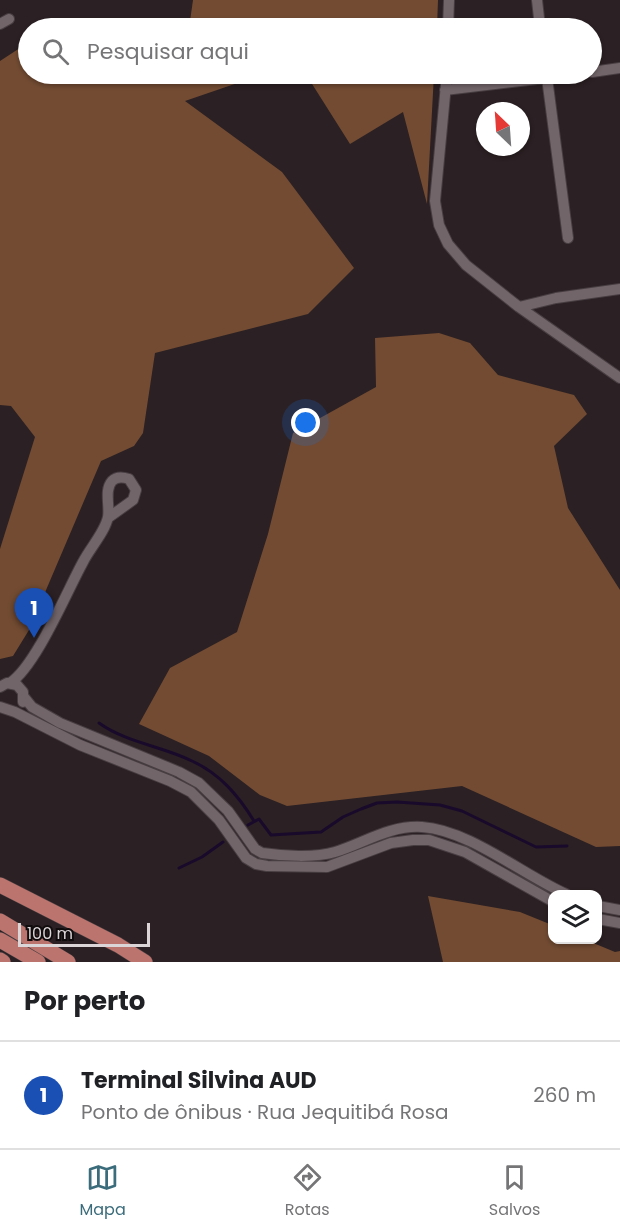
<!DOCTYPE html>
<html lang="pt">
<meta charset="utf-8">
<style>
body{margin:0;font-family:Poppins,sans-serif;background:#f6f6f6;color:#202124}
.controls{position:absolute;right:18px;bottom:18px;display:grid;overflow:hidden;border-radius:12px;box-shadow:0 2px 4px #0004}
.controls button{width:54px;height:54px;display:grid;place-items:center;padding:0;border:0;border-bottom:2px solid #e0e0e0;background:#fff;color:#202124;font:30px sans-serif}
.compass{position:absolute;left:476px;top:102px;width:54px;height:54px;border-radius:50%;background:#fff;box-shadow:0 2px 4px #0004;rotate:335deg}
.scale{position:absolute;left:18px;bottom:15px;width:132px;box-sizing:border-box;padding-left:6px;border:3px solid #dcd5d7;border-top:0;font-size:16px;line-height:21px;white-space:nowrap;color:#dcd5d7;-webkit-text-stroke:4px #100b0d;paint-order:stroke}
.you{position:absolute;left:306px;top:423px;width:21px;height:21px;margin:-15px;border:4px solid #fff;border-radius:50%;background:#1a73e8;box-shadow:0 0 0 9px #1a73e833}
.badge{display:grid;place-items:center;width:39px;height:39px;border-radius:50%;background:#3b6c7b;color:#fff;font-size:20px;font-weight:700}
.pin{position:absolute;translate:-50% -50px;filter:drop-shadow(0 2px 3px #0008)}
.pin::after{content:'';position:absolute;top:32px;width:21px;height:18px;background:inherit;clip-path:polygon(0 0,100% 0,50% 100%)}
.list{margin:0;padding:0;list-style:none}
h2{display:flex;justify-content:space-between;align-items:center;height:78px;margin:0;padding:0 24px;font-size:26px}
h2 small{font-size:20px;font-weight:400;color:#757577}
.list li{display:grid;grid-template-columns:39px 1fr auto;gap:18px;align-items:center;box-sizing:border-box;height:108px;padding:0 24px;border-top:2px solid #e0e0e0}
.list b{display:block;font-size:22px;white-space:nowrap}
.list p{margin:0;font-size:20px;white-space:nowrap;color:#757577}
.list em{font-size:20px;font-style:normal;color:#757577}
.icon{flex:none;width:33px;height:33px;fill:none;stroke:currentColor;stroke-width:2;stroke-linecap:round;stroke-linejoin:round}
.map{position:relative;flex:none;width:620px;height:962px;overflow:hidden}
.search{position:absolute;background:#fff;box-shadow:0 2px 4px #0004;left:18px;right:18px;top:18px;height:66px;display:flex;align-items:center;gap:15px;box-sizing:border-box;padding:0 21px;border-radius:33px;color:#757577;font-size:22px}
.sheet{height:186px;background:#fff}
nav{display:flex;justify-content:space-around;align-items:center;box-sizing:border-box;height:84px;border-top:2px solid #e0e0e0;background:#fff;font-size:16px;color:#757577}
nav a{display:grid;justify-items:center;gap:3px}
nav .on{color:#3b6c7b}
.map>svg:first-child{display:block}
.forest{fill:#724b32}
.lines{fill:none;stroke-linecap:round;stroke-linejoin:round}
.stream{stroke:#190a2b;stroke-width:3}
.minor-casing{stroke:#473e42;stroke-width:12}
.highway-casing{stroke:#473e42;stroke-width:16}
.minor{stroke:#726569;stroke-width:10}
.highway{stroke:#bc746e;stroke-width:15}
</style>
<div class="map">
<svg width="620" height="962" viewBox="0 0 620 962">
<rect width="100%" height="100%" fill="#2b2023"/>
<path class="forest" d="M193,0H438L437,28H189Z
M26,44H28V74H434L427,204L403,112L350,144L307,76L255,77L185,101L282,172L354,268L308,314L155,353L143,433L134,446L101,461L29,630L13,656L0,659V549L35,437L11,406L0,405V61Z
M439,333L470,343L498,375L574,395L587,414L554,446L568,508L620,590V846L596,847L462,786L287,806L260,795L209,756L139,724L170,668L237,632L268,534L293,433L376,387L375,338Z
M428,896L520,912L552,925V940H586L615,952L620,951V962H443Z"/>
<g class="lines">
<path class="stream" d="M99,723C127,743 162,746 192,761C220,774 238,795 254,821
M248,825L259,819L271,835L321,832L343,817L361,809L377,803L397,802L440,805L462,811L536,847L567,846
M179,868L202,857L223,842"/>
<g class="minor-casing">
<path id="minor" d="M537,0L540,27
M0,24L9,19
M448,28L449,0
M592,72L620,68
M447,74L435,201L439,225L448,244L466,265L519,307L620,378
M547,78L568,238
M445,90L580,74
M519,307L556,298L620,289
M10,683C36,666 67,591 83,562C90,548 105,532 108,517C110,506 104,490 112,481C117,476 123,477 129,479L136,490L133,500L108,518
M0,687L7,683L17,685L23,692V702
M24,697L32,707L60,723L179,772L199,783L228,811L255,849L262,853C282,856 316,858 335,852C364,843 390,825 422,827C469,830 523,875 566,894
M0,707L15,712L80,745L170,781L191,792L219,820L246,858L256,864L267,866L327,867L391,843L413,840H429L465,852L552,901
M598,906L620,910
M598,919L620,923"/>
</g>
<g class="highway-casing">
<path id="highway" d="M0,885L118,945L145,962
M0,921L68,962
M0,940L38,962
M0,960L3,962"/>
</g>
<use href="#minor" class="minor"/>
<use href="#highway" class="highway"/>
</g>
</svg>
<div class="controls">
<button><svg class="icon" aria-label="layers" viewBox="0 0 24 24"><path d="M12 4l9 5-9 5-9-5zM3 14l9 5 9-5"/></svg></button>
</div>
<svg class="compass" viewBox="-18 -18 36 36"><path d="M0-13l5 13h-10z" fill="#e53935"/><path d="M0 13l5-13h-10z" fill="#757577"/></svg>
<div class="scale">100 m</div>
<div class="you"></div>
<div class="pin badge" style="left:34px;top:638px;background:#1a4fb4">1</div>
<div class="search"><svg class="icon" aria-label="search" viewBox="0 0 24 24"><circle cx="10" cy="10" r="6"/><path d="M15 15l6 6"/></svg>Pesquisar aqui</div>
</div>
<section class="sheet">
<h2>Por perto<small></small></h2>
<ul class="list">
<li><span class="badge" style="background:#1a4fb4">1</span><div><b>Terminal Silvina AUD</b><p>Ponto de ônibus · Rua Jequitibá Rosa</p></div><em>260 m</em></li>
</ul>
</section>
<nav>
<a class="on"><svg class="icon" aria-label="map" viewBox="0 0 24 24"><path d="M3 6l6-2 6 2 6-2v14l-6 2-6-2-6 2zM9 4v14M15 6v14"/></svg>Mapa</a>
<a><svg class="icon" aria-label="directions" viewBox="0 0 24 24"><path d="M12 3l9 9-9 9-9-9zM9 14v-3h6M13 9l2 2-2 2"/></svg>Rotas</a>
<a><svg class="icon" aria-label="saved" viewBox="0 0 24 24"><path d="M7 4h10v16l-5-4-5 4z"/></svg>Salvos</a>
</nav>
